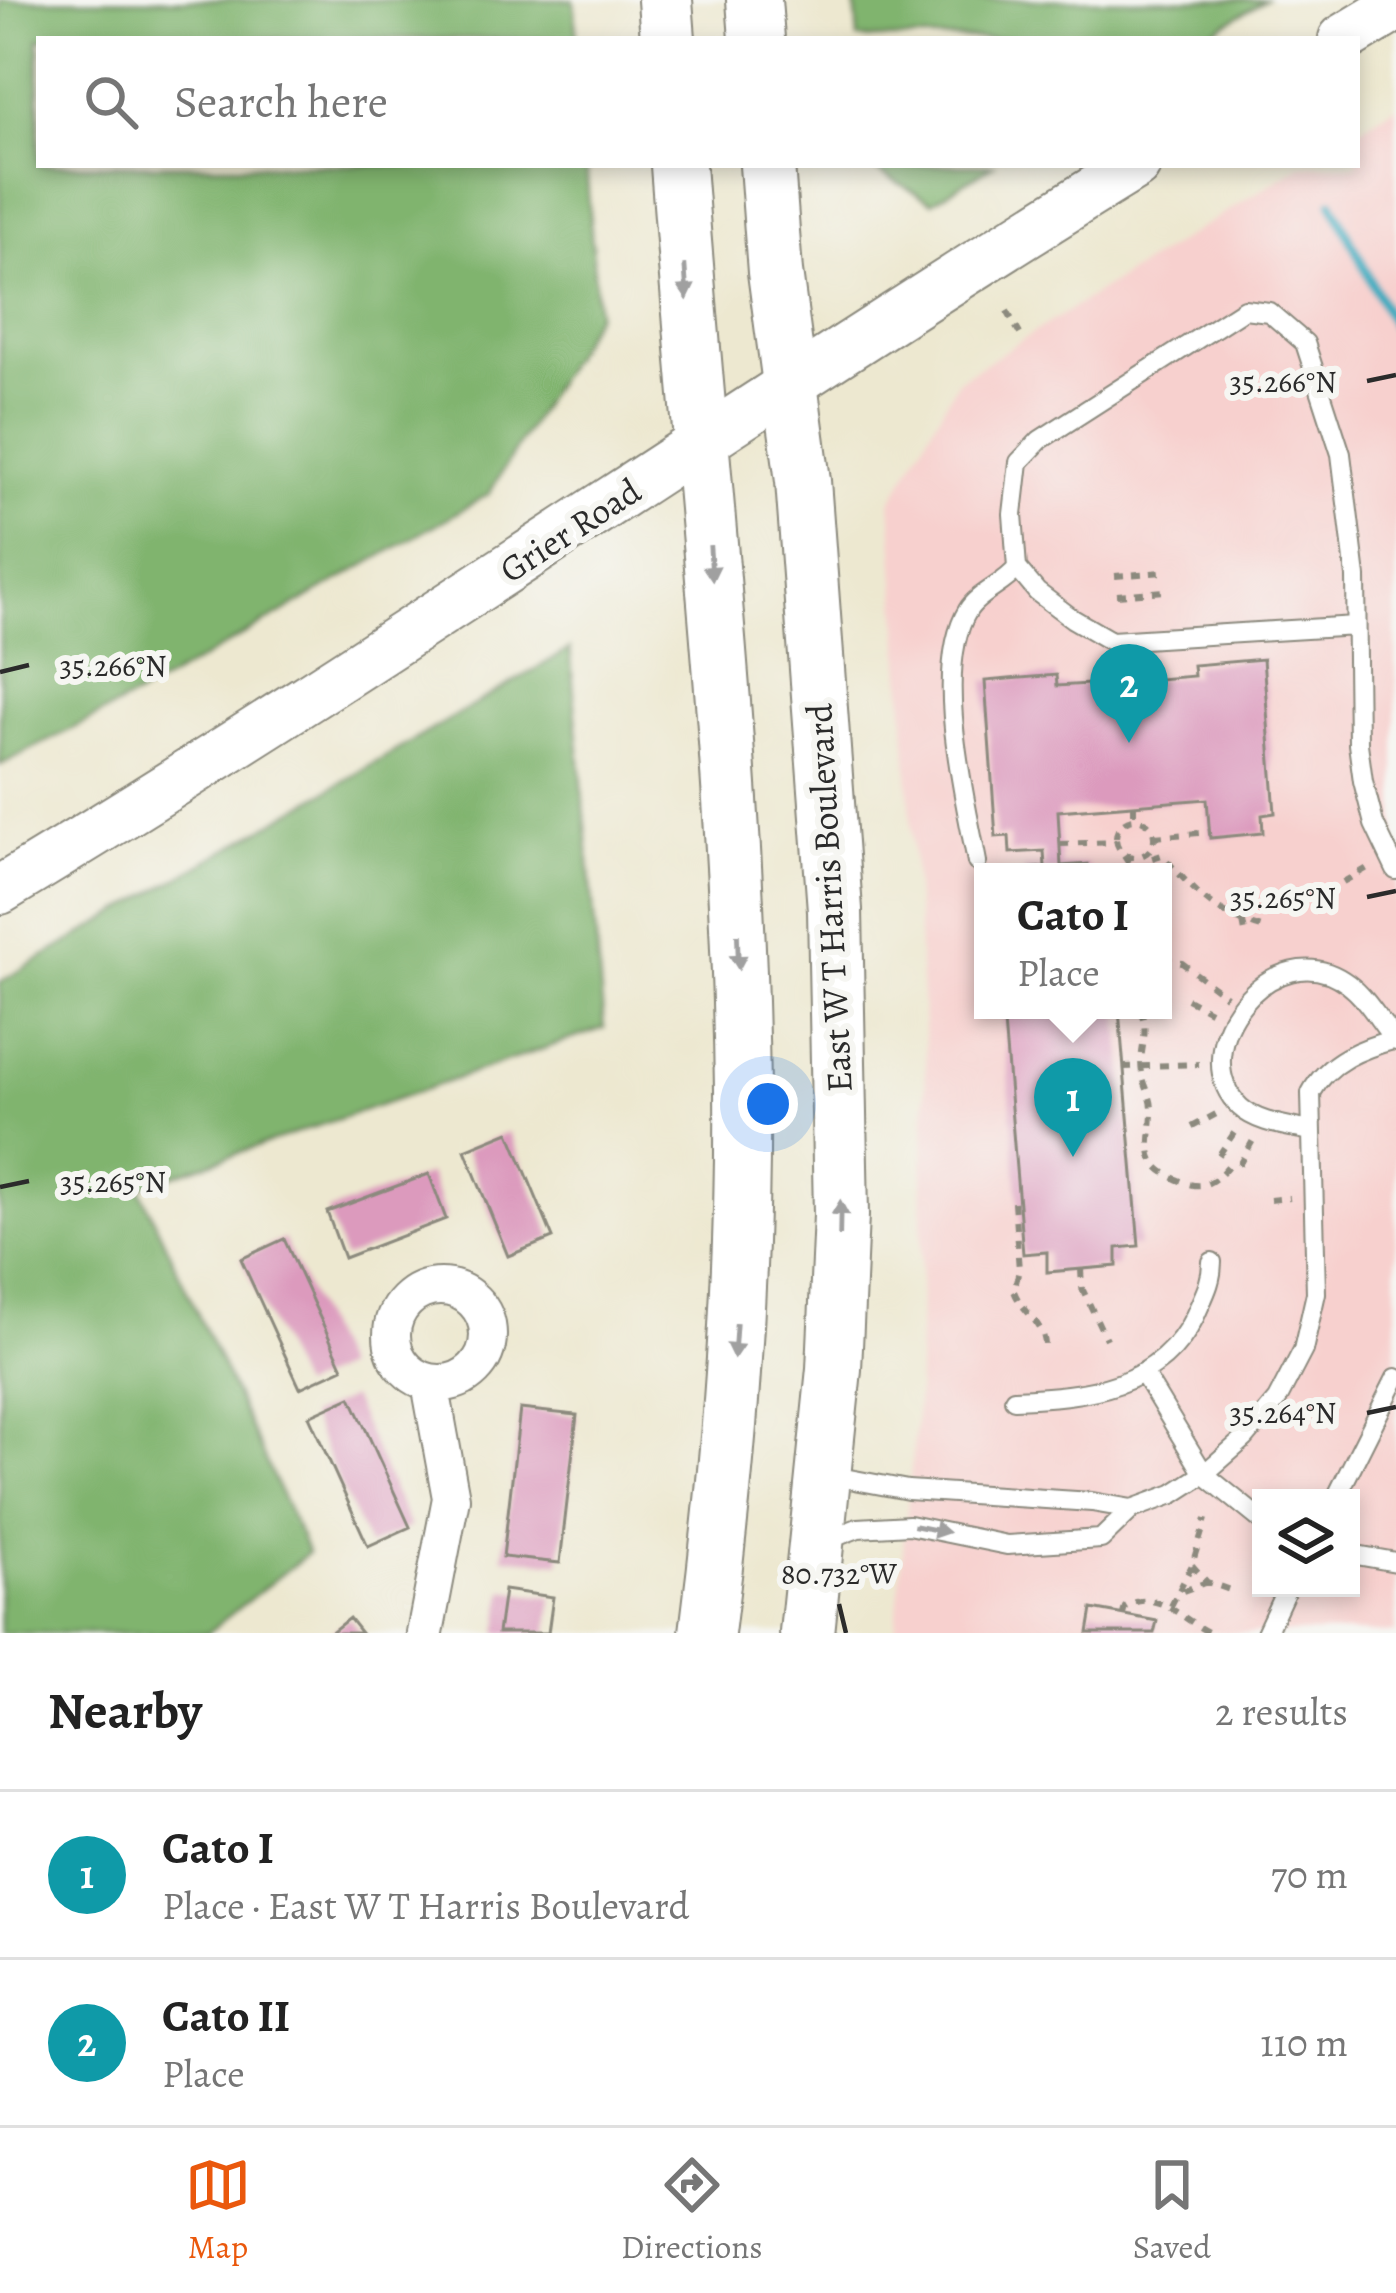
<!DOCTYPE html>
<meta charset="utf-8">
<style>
body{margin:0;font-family:Alegreya,serif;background:#f6f6f6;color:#222}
.controls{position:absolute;right:36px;bottom:36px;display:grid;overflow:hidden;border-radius:0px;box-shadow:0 6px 18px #0003}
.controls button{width:108px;height:108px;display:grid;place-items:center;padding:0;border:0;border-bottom:3px solid #e0e0e0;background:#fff;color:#222;font:60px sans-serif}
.you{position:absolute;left:768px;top:1104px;width:42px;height:42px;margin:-30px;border:9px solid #fff;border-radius:50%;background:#1a73e8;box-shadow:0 0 0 18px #1a73e833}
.badge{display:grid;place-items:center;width:78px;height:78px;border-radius:50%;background:#ea580c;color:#fff;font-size:39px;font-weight:700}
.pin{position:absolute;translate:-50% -99px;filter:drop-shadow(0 3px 6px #0008)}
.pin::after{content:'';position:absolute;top:63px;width:42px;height:36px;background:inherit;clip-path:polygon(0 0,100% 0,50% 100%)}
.popup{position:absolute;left:974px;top:863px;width:198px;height:156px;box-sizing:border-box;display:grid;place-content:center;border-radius:0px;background:#fff;filter:drop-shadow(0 3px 9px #0005);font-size:39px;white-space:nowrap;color:#767676}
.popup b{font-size:45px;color:#222}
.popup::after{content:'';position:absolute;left:50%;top:100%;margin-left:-24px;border:24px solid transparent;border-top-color:#fff}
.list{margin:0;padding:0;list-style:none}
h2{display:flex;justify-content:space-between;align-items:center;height:156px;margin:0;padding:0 48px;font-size:51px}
h2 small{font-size:39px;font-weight:400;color:#767676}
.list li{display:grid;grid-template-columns:78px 1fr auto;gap:36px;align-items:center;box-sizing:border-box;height:168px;padding:0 48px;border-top:3px solid #e0e0e0}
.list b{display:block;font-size:45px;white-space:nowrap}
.list p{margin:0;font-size:39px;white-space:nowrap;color:#767676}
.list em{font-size:39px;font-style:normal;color:#767676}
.icon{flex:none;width:66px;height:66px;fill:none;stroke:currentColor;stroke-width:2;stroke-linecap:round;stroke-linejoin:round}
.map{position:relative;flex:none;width:1396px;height:1633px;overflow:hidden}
.search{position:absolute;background:#fff;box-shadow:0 6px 18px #0003;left:36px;right:36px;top:36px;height:132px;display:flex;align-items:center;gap:30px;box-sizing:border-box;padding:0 42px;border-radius:0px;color:#767676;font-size:45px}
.sheet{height:492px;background:#fff}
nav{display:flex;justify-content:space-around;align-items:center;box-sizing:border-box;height:168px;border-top:3px solid #e0e0e0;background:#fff;font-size:33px;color:#767676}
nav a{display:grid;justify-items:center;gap:6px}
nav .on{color:#ea580c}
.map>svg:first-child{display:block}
.built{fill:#f7d0ce;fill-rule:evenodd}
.forest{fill:#80b46e;stroke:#56704c;stroke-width:3}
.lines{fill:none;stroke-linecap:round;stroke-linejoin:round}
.stream{stroke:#40abbf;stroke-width:9}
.building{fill:#dc9abd}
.lane-casing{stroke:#8c8a7e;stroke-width:22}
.street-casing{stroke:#8c8a7e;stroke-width:40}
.secondary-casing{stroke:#8c8a7e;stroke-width:52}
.primary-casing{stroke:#8c8a7e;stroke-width:58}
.path{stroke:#8c8a7e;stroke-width:6;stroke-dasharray:9 9;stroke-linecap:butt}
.lane{stroke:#fff;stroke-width:18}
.street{stroke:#fff;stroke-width:36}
.secondary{stroke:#fff;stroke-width:48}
.primary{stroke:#fff;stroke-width:54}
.oneway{fill:#a0a0a0}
.ticks{fill:none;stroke:#2b2b2b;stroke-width:4.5}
.labels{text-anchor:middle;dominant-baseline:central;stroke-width:12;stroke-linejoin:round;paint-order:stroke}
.street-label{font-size:36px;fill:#2b2b2b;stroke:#f6f6f2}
.ticks-label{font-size:30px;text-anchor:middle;fill:#2b2b2b;stroke:#f6f6f2;stroke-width:12;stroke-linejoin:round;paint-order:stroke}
</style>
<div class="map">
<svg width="1396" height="1633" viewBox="0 0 1396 1633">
<rect width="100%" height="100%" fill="#f6f6f2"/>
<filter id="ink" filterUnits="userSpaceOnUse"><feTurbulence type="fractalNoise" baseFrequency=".00833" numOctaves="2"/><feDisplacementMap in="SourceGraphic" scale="24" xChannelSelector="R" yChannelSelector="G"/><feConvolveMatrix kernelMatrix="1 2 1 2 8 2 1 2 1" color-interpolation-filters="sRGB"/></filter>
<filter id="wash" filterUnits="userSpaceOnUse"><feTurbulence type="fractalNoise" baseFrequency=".004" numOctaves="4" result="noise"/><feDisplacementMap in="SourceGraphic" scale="48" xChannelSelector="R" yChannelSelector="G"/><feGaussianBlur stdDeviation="2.7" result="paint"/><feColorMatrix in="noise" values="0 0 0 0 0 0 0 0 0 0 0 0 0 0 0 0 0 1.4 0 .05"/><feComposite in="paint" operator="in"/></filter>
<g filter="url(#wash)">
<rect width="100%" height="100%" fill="#ede8d0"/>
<path class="built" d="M1396,106V1633H895L917,1407L926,1062L891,502L958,380L1301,165H1357V130ZM983,872H1163V1010H983ZM1261,1498H1351V1588H1261Z"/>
<path class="forest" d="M0,0H574L577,39H39V165H586L597,312L489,494L141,694L0,765Z
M855,0H1265L1200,39H858Z
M867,165H993L932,202Z
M570,649L604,1028L139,1187L308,1553L207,1633H0V982Z"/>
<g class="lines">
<path class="stream" d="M1332,202L1396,332"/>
</g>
<g id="blocks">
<path class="building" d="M1263,659L1275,813L1262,815L1263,833L1210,838L1207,799L1058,811L1061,866L1088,864V872H1024L1023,869L1045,867L1044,851L1010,853L1009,836L996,837L985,681L1056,675L1057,686L1123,682L1194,676L1193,665Z
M1003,1010H1119L1139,1246L1117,1248V1266L1047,1272V1252L1023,1254Z
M509,1132L553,1238L508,1256L465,1150Z
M429,1174L446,1219L344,1258L327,1212Z
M284,1239L343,1368L300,1388L241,1259Z
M351,1397L410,1527L368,1546L309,1416Z
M520,1409L577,1415L560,1563L503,1557Z
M504,1590L553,1597L548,1633H498Z
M1092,1609L1157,1621L1154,1633H1088Z
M349,1618L361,1633H330Z"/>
</g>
</g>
<g filter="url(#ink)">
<use href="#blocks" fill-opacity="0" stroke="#8c8a7e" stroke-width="3"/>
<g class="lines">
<g class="lane-casing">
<path id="lane" d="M1017,568L1037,592L1073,619L1111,641L1356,626
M977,862C965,798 932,668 968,610C978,593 1004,585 1017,568L1013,514L1019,462L1040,440L1244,309L1269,312L1305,343L1341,454L1356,577L1358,744L1363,781L1374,824L1396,870
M1310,1131C1288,1126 1257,1123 1240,1107C1180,1049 1274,928 1348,984C1368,999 1380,1023 1396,1041
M1143,1373L1204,1474L1261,1520
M1014,1399C1086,1396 1160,1389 1195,1316C1203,1297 1212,1283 1212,1262
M828,1475L908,1490L1092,1502L1132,1509
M1336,1498L1396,1378
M822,1542L858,1528L909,1525L1007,1545L1101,1539L1132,1509L1173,1494L1204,1474L1245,1438L1277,1400L1303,1350L1316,1293L1311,1093C1328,1061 1362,1048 1396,1039
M1351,1554L1396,1562
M1266,1633L1287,1588"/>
</g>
<g class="street-casing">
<path id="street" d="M392 1335a48 48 0 1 1 96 0a48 48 0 1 1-96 0Z
M425,1633L451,1498L430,1383"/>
</g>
<g class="secondary-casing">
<path id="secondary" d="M1343,39L1396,7
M0,890C385,658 753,400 1136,165"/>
</g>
<g class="primary-casing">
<path id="primary" d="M665,0L668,39
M754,0L757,39
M678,165C701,473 738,781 742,1089C744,1271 730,1453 707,1633
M767,165L775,272L803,481L835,910L841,1215L834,1369L807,1633"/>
</g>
<path class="path" d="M1007,311L1020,334
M1115,576L1164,572
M1117,595L1165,591
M1122,662L1123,682
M1134,805V819
M1116 838a19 19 0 1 1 38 0a19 19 0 1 1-38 0Z
M1154,837L1209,832
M1060,844L1116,842
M1124,855L1135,872
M1142,872L1149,859L1162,855C1197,894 1216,916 1269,930
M1343,882L1371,866
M1243,922L1246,938
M1163,958L1182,963L1226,996
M1187,999L1210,1011
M1140,1010C1151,1034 1138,1049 1142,1073C1144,1086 1152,1096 1152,1109C1152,1147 1137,1165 1186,1183C1207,1191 1219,1177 1232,1161
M1123,1067L1199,1064
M1192,1127L1220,1112
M1219,1155L1234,1133
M1239,1165L1255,1137
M1270,1200L1290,1198
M1014,1202L1019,1270L1014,1291C1022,1313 1046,1323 1045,1348
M1081,1269L1082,1288L1106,1339
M1192,1565L1207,1582L1233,1591
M1183,1591L1207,1582
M1171,1606L1192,1565L1206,1519
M1123,1614L1125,1607C1158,1587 1182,1620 1210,1633"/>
<use href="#lane" class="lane"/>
<use href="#street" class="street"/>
<use href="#secondary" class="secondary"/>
<use href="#primary" class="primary"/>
</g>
<defs><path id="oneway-solid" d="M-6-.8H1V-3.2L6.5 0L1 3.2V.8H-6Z" transform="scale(3)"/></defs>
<g class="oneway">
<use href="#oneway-solid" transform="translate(686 282) rotate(86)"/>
<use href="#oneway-solid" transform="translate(711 563) rotate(86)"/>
<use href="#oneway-solid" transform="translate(738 952) rotate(88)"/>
<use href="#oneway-solid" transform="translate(840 1218) rotate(-89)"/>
<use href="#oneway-solid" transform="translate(735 1341) rotate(94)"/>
<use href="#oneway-solid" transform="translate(931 1529) rotate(11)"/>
</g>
</g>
<path class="ticks" d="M1367,381L1396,375M0,672L29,665M1367,897L1396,891M0,1187L29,1181M1367,1413L1396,1407M839,1604L846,1633"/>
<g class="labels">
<g class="street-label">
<text transform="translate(570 530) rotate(-33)">Grier Road</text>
<text transform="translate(829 898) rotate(-93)">East W T Harris Boulevard</text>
</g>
</g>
<g class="ticks-label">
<text x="1283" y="392">35.266°N</text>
<text x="113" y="676">35.266°N</text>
<text x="1283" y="908">35.265°N</text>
<text x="113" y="1192">35.265°N</text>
<text x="1283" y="1423">35.264°N</text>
<text x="839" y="1584">80.732°W</text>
</g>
</svg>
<div class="controls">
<button><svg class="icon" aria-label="layers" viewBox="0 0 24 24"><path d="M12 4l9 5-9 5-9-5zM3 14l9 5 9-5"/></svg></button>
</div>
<div class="you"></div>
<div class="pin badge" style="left:1073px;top:1157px;background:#0f9aa8">1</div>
<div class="popup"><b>Cato I</b>Place</div>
<div class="pin badge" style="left:1129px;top:743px;background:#0f9aa8">2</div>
<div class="search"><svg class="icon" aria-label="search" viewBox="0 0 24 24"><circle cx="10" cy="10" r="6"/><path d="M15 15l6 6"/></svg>Search here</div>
</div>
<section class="sheet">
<h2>Nearby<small>2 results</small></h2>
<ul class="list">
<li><span class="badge" style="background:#0f9aa8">1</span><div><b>Cato I</b><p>Place · East W T Harris Boulevard</p></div><em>70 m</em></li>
<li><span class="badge" style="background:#0f9aa8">2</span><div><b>Cato II</b><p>Place</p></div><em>110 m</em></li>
</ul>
</section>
<nav>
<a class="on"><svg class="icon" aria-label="map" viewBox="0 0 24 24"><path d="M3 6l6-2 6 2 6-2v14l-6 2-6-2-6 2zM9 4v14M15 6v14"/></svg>Map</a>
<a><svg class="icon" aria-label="directions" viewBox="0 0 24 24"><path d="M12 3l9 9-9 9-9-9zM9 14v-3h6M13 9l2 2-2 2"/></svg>Directions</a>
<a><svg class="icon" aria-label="saved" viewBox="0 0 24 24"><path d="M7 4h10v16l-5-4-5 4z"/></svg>Saved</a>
</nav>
